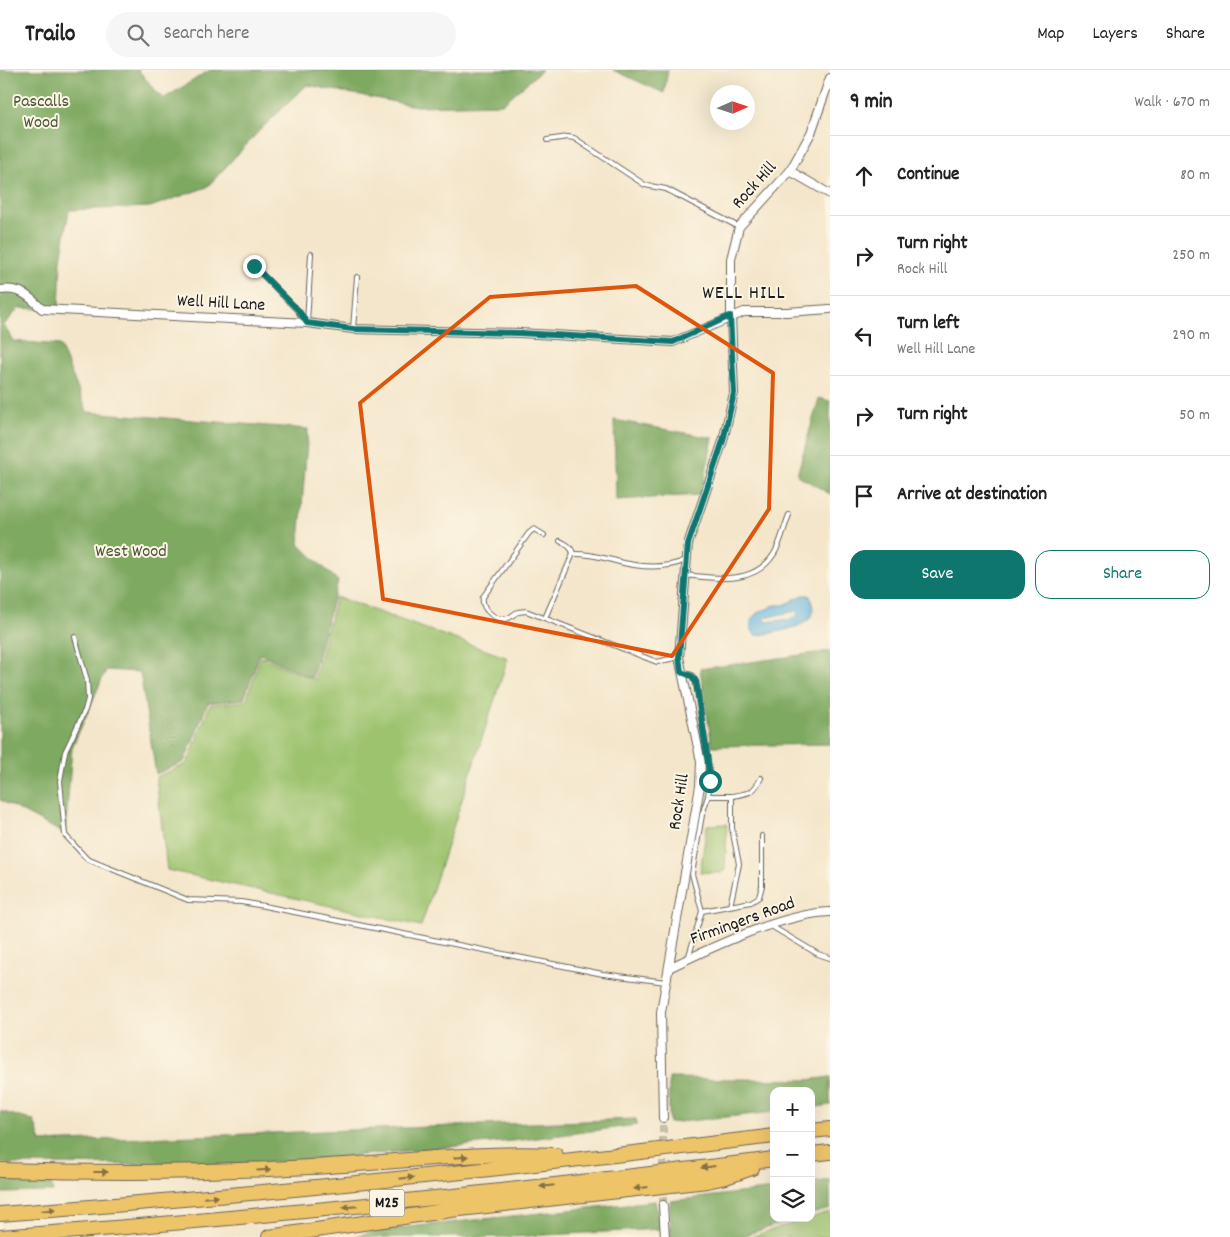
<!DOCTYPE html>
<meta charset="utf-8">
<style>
body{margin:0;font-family:Dekko,sans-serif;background:#f6f6f6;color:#222}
.controls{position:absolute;right:15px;bottom:15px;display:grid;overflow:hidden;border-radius:10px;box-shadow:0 5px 20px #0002}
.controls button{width:45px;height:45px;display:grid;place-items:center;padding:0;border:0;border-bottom:1px solid #e0e0e0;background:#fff;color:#222;font:25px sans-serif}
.compass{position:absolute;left:710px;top:15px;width:45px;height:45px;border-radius:50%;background:#fff;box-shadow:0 5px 20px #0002;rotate:87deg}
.stop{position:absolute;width:15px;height:15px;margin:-11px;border:4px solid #0f766e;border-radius:50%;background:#fff}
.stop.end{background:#0f766e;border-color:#fff;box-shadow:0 1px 5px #0008}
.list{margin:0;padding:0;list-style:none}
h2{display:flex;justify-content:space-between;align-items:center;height:65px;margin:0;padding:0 20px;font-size:21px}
h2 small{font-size:16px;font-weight:400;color:#767676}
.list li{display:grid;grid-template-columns:32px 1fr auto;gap:15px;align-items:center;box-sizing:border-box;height:80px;padding:0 20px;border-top:1px solid #e0e0e0}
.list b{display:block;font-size:19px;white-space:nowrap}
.list p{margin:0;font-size:16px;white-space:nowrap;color:#767676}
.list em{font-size:16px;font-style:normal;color:#767676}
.actions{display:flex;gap:10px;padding:15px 20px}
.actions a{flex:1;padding:11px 0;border:1px solid #0f766e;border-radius:15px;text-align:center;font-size:18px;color:#0f766e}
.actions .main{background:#0f766e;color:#fff}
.icon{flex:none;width:28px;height:28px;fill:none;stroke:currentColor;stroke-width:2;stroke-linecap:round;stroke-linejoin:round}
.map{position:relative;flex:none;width:830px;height:1167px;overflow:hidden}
header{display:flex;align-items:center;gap:30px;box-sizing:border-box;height:70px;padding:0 25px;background:#fff;border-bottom:1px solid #e0e0e0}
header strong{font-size:24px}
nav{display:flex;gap:28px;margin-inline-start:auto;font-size:18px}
.search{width:350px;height:45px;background:#f6f6f6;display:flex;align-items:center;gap:12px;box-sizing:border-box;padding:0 18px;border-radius:28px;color:#767676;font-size:19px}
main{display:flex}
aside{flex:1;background:#fff}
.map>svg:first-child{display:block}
.green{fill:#9dc36e;stroke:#5c7045}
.forest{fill:#7ea961;stroke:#4d623e}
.water{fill:#63b4de;stroke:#40687d;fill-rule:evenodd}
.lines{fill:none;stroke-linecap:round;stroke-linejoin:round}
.street-tunnel{stroke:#c9bea8;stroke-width:8;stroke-dasharray:8 4;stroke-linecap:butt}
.lane-casing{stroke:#686359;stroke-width:6}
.street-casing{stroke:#686359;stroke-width:10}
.highway-casing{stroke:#686359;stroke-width:16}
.lane{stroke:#fff;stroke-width:4}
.street{stroke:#fff;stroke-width:8}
.highway{stroke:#eec469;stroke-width:14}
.oneway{fill:#857042}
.route{stroke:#0f766e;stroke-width:6}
.marked{fill:none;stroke:#de560d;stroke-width:4;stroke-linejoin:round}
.labels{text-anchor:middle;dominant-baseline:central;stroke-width:4;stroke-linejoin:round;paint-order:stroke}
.shield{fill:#fcf5e5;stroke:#5f5d58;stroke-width:1}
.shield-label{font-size:16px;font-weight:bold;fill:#1c1c1c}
.park-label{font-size:18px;fill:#495639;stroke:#fcf5e5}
.street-label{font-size:18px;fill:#1c1c1c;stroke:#fcf5e5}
.quarter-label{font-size:20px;letter-spacing:1px;fill:#1c1c1c;stroke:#fcf5e5}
</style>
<header>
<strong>Trailo</strong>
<div class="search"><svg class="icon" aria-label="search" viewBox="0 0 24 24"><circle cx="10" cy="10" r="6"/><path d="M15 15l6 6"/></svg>Search here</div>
<nav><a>Map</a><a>Layers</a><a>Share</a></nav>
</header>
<main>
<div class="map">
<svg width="830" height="1167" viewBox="0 0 830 1167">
<rect width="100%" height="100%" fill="#fcf5e5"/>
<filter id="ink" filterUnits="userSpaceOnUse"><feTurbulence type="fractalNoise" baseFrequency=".02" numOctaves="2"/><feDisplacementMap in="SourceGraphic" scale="10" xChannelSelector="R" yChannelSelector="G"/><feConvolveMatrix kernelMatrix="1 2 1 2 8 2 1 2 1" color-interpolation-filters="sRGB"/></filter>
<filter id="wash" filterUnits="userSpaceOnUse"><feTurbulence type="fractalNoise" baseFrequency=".0096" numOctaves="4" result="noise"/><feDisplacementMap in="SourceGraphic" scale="20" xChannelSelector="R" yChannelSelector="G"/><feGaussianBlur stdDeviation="1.12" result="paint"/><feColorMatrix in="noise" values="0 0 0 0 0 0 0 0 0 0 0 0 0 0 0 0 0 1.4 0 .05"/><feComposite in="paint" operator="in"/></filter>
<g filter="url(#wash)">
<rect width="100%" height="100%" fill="#f4e6cb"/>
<path class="green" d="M336,527L508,588L421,856L167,800L156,707L187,694L210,635L246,631L261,587L314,610Z
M727,754L725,800L721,803L700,802L707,755Z
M830,1142V1167H750L826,1143Z"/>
<path class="forest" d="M0,0H138L163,29L210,0H542L502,34L416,36L307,15L261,59L207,117L150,137L69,140L61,190L59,240L19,238L4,255L13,271L60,275L87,342L308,359L299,474L338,511L312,608L260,584L244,629L208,633L184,692L156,704L140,602L106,600L72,678L65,764L0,730Z
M613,0H668L664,23Z
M819,328L830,331V424L797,405Z
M614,350L713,368L701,425L616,430Z
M830,581V674L712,676L700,599Z
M830,1007V1035L811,1038V1021H774V1042L669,1053V1008L807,1010Z
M0,1041L34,1051L41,1072L636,1049L637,1055L522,1070L309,1090L219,1095L7,1094L0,1093Z
M0,1109L50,1111L53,1122L0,1123Z
M830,1110V1139L811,1144V1113Z
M774,1119V1148H798L739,1167H671L670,1131Z
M655,1131L662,1159L507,1167H350L380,1160Z"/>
<path class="water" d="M804,525H809C830,559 774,561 756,566C746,555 751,544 764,540C768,539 771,536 775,535C779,534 782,536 786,534C792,531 797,527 804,525ZM797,541L798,545L791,549L767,552L765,549L767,547Z"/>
</g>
<g filter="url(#ink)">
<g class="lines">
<path class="street-tunnel" d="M663,1135V1048"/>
<g class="lane-casing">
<path id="lane" d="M547,70L568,67L574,68L645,115L666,119L739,157
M254,196L297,240L306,252
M307,253L311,184
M353,259L357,207
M544,465L534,459L529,463L483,527C481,538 492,548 503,549C510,550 512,544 518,542C519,542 525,541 526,541L657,592L679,587
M573,484C588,483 599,487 612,490C636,497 663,500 686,490
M685,505C715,508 754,516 774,484C781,473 784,457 789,445
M545,548L573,484C572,477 566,474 560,471
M75,567L87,610L88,629L85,640L65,682L60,711L65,765L87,789L188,830L241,832L264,836L603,904L666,912
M683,603L692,605L696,612L707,685L710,711L708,726L702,745L692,804L702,841L688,889
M708,726H732
M730,836L739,794L732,758V726C749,723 753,724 761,708
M702,841L751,832L759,827L762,816V766
M771,856L818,884L830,888"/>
</g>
<g class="street-casing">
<path id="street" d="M790,101L830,124
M0,220C20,217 29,226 42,239L307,253L353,259L520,263L673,272L744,242H787L830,239
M669,898C712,877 782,844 830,842
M663,1048L661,942L700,716L701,692L679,587L688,474L723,371L734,323L731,246V189L739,157L790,101L811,63L830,8
M663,1135L665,1167"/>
</g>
<g class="highway-casing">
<path id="highway" d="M811,1061L830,1059
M811,1084L830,1082
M0,1100C104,1103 207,1103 310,1097C392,1093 474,1081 556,1085
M0,1144C259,1125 516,1098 774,1066
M0,1167C259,1148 516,1121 774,1089
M269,1167L451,1140L707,1111L726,1107L752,1098"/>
</g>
<use href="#lane" class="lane"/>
<use href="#street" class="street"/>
<use href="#highway" class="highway"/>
</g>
<defs><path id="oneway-solid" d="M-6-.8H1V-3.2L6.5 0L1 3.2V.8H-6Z" transform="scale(1.25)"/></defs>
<g class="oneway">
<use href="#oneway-solid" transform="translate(461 1087) rotate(-5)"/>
<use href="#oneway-solid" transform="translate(708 1097) rotate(173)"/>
<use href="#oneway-solid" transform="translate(264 1100) rotate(-3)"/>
<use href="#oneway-solid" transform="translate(101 1102)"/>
<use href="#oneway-solid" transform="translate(407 1108) rotate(-6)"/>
<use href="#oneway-solid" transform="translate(547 1116) rotate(174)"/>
<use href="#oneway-solid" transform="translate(641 1118) rotate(173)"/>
<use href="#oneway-solid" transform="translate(211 1127) rotate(-5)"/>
<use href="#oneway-solid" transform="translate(350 1137) rotate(175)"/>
<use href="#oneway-solid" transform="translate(49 1140) rotate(-5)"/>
</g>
</g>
<g class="lines" filter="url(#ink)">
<path class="route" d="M254,196L298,240L307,253L353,259L520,263L673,272L730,246L734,323L723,371L688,474L679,587L681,602L692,606L696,612L707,685L710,711"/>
</g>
<path class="marked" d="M636,216L773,303L769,439L672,586L383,529L360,333L490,227Z"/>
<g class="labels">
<rect class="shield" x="369.5" y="1119.5" width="35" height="27" rx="4"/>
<g class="shield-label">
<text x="387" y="1133">M25</text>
</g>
<g class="park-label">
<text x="41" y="32">Pascalls<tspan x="41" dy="21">Wood</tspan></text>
<text x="131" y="482">West Wood</text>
</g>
<g class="street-label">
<text transform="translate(755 116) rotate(-48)">Rock Hill</text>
<text transform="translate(221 234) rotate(3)">Well Hill Lane</text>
<text transform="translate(680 732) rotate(-81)">Rock Hill</text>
<text transform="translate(743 852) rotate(-20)">Firmingers Road</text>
</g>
<g class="quarter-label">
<text x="744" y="224">WELL HILL</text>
</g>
</g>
</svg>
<div class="controls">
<button>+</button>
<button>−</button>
<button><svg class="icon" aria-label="layers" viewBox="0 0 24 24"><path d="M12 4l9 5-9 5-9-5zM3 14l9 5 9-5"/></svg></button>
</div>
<svg class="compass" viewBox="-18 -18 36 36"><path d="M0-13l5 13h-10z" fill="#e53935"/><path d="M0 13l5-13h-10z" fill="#767676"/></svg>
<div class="stop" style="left:710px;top:711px"></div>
<div class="stop end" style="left:254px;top:196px"></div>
</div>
<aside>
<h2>9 min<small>Walk · 670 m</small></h2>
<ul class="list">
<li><svg class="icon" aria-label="ahead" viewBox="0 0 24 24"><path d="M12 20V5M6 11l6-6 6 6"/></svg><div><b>Continue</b></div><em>80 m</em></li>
<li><svg class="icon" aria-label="right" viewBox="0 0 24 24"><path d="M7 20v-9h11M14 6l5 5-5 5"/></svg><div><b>Turn right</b><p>Rock Hill</p></div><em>250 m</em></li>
<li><svg class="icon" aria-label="left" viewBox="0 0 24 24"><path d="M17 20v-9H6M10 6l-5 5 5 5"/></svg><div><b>Turn left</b><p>Well Hill Lane</p></div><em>290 m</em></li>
<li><svg class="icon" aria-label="right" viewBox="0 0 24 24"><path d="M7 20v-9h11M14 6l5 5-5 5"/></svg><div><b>Turn right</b></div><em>50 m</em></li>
<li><svg class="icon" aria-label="arrive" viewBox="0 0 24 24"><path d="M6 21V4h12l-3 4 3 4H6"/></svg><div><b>Arrive at destination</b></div></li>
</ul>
<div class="actions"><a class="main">Save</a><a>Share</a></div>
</aside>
</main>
